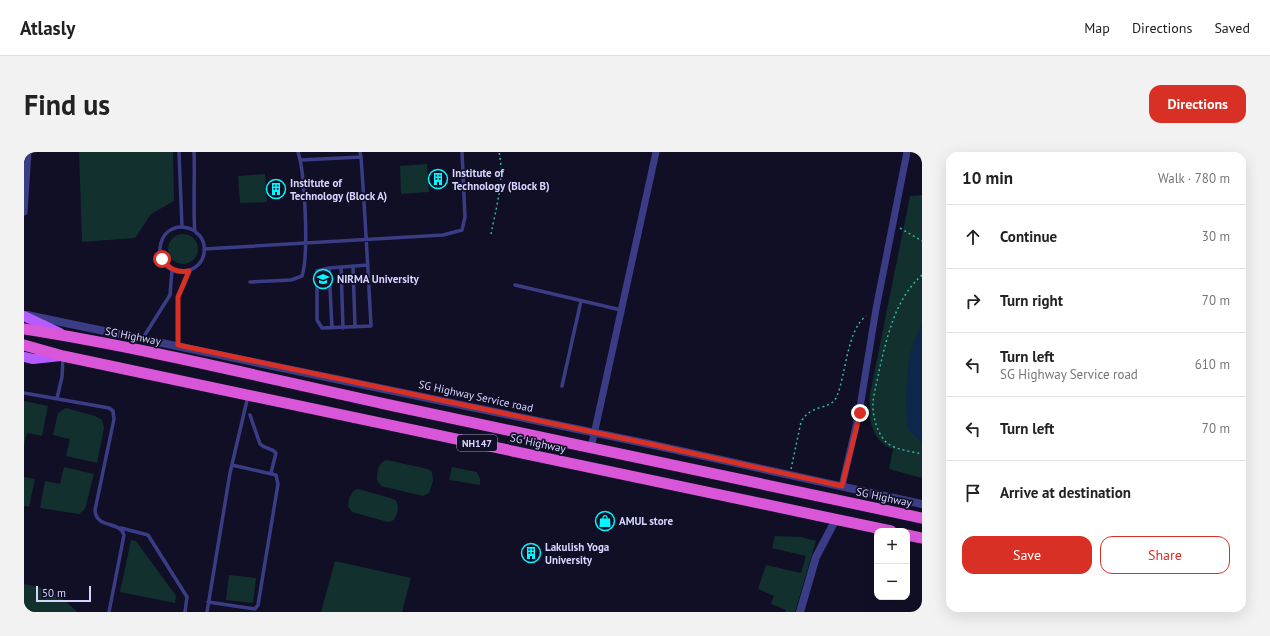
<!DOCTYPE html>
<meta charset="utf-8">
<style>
body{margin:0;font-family:"PT Sans",sans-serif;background:#f2f2f2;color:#222}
.controls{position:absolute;right:12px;bottom:12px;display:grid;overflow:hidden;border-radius:8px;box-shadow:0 4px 16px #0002}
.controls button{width:36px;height:36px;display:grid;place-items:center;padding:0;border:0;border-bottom:1px solid #e0e0e0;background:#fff;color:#222;font:20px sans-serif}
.scale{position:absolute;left:12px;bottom:10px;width:55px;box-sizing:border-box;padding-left:4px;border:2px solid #d6d5ff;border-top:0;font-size:11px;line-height:14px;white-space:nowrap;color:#d6d5ff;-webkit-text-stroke:3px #110f26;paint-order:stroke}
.stop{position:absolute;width:12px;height:12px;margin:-9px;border:3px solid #d93025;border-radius:50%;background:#fff}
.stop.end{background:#d93025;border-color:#fff;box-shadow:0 1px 4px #0008}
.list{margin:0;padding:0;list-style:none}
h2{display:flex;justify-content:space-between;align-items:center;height:52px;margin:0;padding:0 16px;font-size:17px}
h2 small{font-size:13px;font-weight:400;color:#767676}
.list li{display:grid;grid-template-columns:26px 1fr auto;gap:12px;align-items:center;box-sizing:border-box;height:64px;padding:0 16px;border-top:1px solid #e0e0e0}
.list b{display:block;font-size:15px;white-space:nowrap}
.list p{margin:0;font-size:13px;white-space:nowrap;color:#767676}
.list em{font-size:13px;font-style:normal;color:#767676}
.actions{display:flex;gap:8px;padding:12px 16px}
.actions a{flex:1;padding:9px 0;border:1px solid #d93025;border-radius:12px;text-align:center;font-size:14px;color:#d93025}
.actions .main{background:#d93025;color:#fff}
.icon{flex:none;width:22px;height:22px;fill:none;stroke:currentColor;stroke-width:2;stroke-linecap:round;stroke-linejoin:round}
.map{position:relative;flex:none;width:898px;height:460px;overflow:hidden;border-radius:12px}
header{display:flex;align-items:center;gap:24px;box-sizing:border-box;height:56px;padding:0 20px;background:#fff;border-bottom:1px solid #e0e0e0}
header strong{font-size:19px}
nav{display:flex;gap:22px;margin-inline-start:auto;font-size:14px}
.intro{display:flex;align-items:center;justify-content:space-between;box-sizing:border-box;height:96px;padding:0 24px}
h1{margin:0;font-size:28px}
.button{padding:10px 18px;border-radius:12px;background:#d93025;color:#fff;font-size:14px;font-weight:700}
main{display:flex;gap:24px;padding:0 24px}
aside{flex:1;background:#fff;border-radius:12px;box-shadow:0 4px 16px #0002}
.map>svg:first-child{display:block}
.green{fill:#12302d}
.water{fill:#0c2749}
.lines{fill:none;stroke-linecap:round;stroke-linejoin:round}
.path{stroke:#2fb8a6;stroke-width:1.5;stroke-dasharray:2 3;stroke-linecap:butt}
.service{stroke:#3a3d85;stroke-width:3.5}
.minor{stroke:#3a3d85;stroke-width:7}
.tertiary{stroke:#3a3d85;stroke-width:8}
.primary{stroke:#b65cff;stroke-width:10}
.trunk{stroke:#da56d8;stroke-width:11}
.route{stroke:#d93025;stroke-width:5}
.labels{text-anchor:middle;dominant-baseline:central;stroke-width:3.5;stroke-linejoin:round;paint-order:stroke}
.shield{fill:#110f26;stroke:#9b9abe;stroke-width:1}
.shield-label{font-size:10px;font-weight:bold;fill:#d6d5ff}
.poi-label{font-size:11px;font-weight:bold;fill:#d6d5ff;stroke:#110f26;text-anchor:start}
.street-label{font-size:11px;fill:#d6d5ff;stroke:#110f26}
</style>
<header>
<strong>Atlasly</strong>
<nav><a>Map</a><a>Directions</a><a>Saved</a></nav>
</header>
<div class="intro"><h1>Find us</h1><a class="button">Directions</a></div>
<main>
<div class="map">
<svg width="898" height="460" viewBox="0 0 898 460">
<rect width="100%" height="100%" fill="#110f26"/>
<path class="green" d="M55,0H149L150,49L127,62L111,86L58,90Z
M403,12L405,40L377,42L376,14Z
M241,22L243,50L216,51L214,24Z
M898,43V326L865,317L869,297C846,288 844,265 846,242L886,44Z
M144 97a15 15 0 1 1 30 0a15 15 0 1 1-30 0Z
M0,249L24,254L18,284L3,281L0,294Z
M42,256L71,264L78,268L80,276L73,311L42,304L46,287L29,283L34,261Z
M363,308L404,317L408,320L409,329L405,341L399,344L357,334L353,328C353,320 354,310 363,308Z
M40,315L70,322L61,357L55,362L16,356L21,329L36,332Z
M428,315L453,320L456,327V333L425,328Z
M0,325L11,327L5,355L0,354Z
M334,337L370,347L373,350L374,358L370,368L364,370L328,360L324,354C325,347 326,339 334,337Z
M751,384L777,385L792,389L771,460H761L762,458L747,452L750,444L734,437L742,413L777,421L782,404L748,396Z
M107,388L112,389L152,444L151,451L96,440Z
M311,409L387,426L378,460H297Z
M205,423L232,426L229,451L202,448Z
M0,432C21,435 38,444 53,460H0Z"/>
<path class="water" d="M898,172V291L883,276C882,242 880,202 898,172Z"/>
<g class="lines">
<path class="path" d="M876,76L898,89
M467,82C472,56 481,26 475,0
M898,123C871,147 863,185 855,219C853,232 848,245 849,258C850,268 854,281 861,289C870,298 886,299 898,302
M767,317L777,270C787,251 807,259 813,244C822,222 823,178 842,164"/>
<path class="service" d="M155,0L158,75
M170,0C171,11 169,74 171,79C172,81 174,82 176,84C182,92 182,104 175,112C170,117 163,120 156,120C122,117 134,60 171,79
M337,5C341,61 344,118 347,174L298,176L293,168V119L305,116L344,113
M277,8L337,5L336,0
M180,97L419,83L438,78L441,65L438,0
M329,114L331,175
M317,115L319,176
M305,116L308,176
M226,130L267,128L278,124C285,103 281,21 274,0
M491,133L597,158
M119,186L146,143L148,118
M154,193V145L165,119
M538,234L557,149
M0,241L85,256L89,259L90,267L71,358C72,377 95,368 100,383L85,460
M33,246L38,225L39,205
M226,263L236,292C241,297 248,296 252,301L247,321
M97,376L124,383L163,445L161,460
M184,450L231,457L234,453L254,332L252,323L208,313
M183,460L206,321L224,244"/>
<path class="minor" d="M0,60L4,0
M567,296L632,0
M818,334L835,261L852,157L883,0"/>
<path class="tertiary" d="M3,163L625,292L898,352
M776,460L792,405L812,367"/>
<path class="primary" d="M0,164L36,181
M0,205L9,207L37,204"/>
<path class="trunk" d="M0,177C121,196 241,226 361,252C540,290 719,328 898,366
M0,193L39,204L867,379
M883,383L898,386"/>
</g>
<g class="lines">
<path class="route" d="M138,107C145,117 153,121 165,119L154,145V193L626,292L818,334L836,261"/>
</g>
<defs>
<g id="building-ring" transform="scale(1)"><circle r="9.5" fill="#110f26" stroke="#01f8ff" stroke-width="1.5"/><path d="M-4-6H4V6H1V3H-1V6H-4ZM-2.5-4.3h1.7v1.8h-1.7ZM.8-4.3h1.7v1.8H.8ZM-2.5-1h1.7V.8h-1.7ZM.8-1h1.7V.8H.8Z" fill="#01f8ff"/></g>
<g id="university-ring" transform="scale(1)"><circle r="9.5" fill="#110f26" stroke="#01f8ff" stroke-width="1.5"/><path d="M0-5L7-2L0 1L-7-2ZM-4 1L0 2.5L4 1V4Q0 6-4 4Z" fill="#01f8ff"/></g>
<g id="shop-ring" transform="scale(1)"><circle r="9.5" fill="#110f26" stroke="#01f8ff" stroke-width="1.5"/><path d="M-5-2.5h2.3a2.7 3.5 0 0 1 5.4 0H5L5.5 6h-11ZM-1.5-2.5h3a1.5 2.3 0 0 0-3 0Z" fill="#01f8ff"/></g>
</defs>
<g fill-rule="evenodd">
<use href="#building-ring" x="414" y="27"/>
<use href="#building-ring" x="252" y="37"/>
<use href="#university-ring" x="299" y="127"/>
<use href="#shop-ring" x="581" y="369"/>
<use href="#building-ring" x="507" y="401"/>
</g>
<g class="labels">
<rect class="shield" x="433" y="283" width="40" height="16" rx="3"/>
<g class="shield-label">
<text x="453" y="291">NH147</text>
</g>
<g class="poi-label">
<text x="428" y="21">Institute of<tspan x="428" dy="13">Technology (Block B)</tspan></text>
<text x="266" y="31">Institute of<tspan x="266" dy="13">Technology (Block A)</tspan></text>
<text x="313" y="127">NIRMA University</text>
<text x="595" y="369">AMUL store</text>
<text x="521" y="395">Lakulish Yoga<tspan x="521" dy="13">University</tspan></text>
</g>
<g class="street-label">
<text transform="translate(109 184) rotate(11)">SG Highway</text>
<text transform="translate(452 244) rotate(12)">SG Highway Service road</text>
<text transform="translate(514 291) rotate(12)">SG Highway</text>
<text transform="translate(860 345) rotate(12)">SG Highway</text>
</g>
</g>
</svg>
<div class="controls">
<button>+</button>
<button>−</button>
</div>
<div class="scale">50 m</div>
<div class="stop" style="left:138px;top:107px"></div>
<div class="stop end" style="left:836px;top:261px"></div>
</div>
<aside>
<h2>10 min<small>Walk · 780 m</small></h2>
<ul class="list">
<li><svg class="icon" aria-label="ahead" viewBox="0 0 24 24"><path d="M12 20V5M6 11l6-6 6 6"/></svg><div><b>Continue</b></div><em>30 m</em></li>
<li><svg class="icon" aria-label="right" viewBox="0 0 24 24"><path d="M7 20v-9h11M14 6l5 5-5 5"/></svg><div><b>Turn right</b></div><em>70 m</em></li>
<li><svg class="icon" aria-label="left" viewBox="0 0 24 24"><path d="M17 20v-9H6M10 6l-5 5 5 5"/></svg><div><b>Turn left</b><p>SG Highway Service road</p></div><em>610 m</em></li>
<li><svg class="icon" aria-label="left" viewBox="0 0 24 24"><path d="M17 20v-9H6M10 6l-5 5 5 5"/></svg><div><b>Turn left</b></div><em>70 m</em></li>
<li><svg class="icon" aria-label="arrive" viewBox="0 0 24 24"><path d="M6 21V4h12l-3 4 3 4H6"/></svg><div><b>Arrive at destination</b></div></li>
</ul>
<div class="actions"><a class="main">Save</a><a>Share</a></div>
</aside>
</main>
